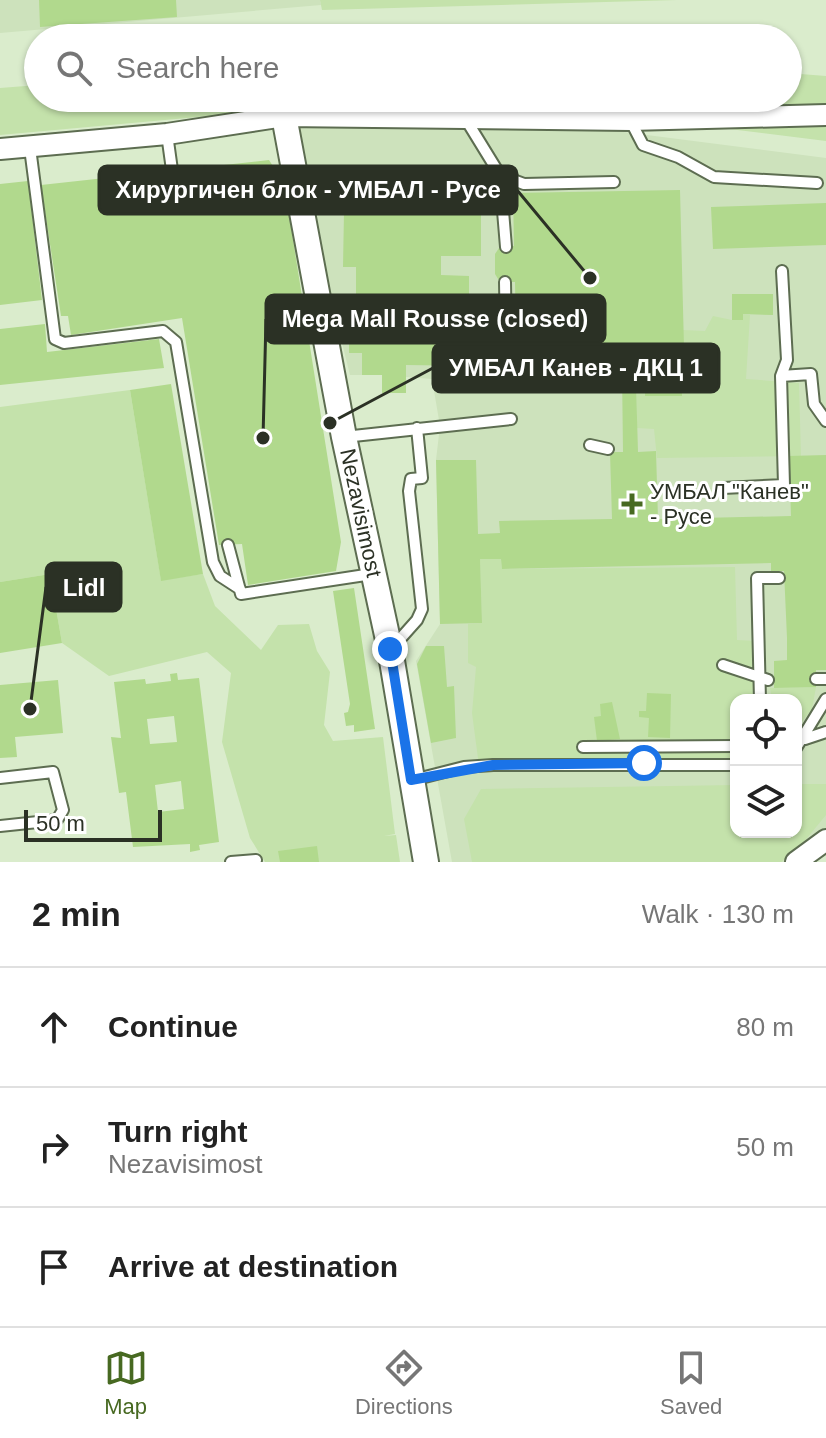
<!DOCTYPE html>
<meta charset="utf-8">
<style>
body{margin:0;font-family:Helvetica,sans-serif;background:#f2f2f2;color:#222}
.controls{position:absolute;right:24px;bottom:24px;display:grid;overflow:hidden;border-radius:16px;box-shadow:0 2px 6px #0004}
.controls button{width:72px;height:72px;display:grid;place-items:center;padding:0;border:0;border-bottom:2px solid #e0e0e0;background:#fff;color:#222;font:40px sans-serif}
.scale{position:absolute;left:24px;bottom:20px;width:138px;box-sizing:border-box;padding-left:8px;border:4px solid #2b3125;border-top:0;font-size:22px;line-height:28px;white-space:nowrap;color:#2b3125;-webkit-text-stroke:6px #fff;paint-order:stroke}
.stop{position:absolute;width:24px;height:24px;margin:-18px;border:6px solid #1a73e8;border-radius:50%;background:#fff}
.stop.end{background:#1a73e8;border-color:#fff;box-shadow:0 2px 8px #0008}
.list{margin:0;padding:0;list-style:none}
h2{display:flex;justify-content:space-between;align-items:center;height:104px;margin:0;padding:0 32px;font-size:34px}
h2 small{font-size:26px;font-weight:400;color:#767676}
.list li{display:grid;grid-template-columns:52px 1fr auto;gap:24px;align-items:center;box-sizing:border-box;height:120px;padding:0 32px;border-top:2px solid #e0e0e0}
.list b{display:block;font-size:30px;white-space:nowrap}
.list p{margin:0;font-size:26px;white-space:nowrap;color:#767676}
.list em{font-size:26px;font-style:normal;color:#767676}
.icon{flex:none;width:44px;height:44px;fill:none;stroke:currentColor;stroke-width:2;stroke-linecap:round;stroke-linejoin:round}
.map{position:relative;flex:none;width:826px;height:862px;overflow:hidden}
.search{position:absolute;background:#fff;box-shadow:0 2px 6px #0004;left:24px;right:24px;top:24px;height:88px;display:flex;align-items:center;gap:20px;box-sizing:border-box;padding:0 28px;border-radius:44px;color:#767676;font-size:30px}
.sheet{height:464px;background:#fff}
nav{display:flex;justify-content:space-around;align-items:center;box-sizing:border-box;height:112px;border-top:2px solid #e0e0e0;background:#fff;font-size:22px;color:#767676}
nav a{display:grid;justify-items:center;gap:4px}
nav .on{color:#476921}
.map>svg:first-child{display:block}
.built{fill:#cde2bc;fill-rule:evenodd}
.green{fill:#c4e2ab}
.building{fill:#b1d98d;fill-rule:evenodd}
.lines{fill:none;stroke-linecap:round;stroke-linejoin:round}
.service-casing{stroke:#5d6d51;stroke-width:14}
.minor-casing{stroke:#5d6d51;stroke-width:24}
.tertiary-casing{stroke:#5d6d51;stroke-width:28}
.service{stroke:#fff;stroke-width:10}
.minor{stroke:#fff;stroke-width:20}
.tertiary{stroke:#fff;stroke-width:24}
.route{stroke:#1a73e8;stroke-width:10}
.poi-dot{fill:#476921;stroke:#fff;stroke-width:3}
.labels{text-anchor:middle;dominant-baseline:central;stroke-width:6;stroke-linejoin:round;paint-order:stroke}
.poi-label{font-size:22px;fill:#2b3125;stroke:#fff;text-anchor:start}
.street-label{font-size:22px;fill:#2b3125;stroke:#fff}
.leader{fill:none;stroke:#2b3125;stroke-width:3}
.callout-dot{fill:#2b3125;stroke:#fff;stroke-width:3}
.callout{fill:#2b3125;stroke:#2b3125;stroke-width:3}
.callout-label{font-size:24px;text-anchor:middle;font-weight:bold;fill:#fff}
</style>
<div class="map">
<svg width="826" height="862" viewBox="0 0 826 862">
<rect width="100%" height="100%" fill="#daeccc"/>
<path class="built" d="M0,0H320L321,5L0,33Z
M287,122L553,123L826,158V840L796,862H452L416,661L440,624L436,460L440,426L432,379L406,377V393H382V375H350ZM736,700H796V832H736Z"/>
<path class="green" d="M320,0H677L322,10Z
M788,73L826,76V141L558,108L275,110L0,135V88L38,85V98H788Z
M743,314L750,315L746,379L799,383L801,456L657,458L654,429L637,428L636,384H645L646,396H681L683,330L705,331L713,316L732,320Z
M130,390L161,580L203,574L215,606L261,650L278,625L309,624L317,651L330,672L324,725L333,741L383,737L395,834L384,836L396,835L400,862H265L250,838L222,742L231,673L207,652L109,676L62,643L50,574L0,582V407Z
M480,559H501L502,569L735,567L737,640L757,641L760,700H736V766H479L472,713L476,667L468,663V624L482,623Z
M816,687L812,709L796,729V700H772L770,688Z
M796,784H826V815L798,849L781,862H472L464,819L481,789L736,785V832H796Z"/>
<path class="building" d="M39,0H176L177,17L40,27Z
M269,160L284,183L341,542L336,571L248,585L242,544L219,545L182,318L71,335L68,316H61L41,185Z
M323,175L481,176V256H441V275L469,276V308H475V366L406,365V393H382V375H362V353H349V322L356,323V267H343L344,212H323Z
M28,181L42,300L0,305V184Z
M680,190L684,347L652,348V359H681L682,396H645V384H636L638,452L656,451L658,519L791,516L789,456L826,455V670H816V687L774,688V661L787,660V638L784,571H771V563L502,569L501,559H480L482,623L440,624L436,460H476L478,534L500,533L499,521L612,519L610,452H623L622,371H602L601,337L516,339L515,282H500L495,274V254L499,248L514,246L513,193Z
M826,203V245L713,249L711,207Z
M732,294H773V315L743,314V320H732Z
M45,324L47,352L159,339L164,368L0,385V329Z
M171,384L203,574L161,581L130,390Z
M50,574L62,643L0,653V582Z
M354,588L375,729L354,732V725L346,726L344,713L348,712L350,704L333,591Z
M426,646H444L447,687L454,686L456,738L431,743L417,664Z
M177,673L178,680L199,678L219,842L199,845L200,850L190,852V844L133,847L126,792L119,793L111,737L121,738L114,682L145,679L146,684L171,681L170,674ZM174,716L177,742L150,744L147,719ZM181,781L184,809L158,812L155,785Z
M58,680L63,733L15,737L17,757L0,758V685Z
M647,693L671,694L670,738L648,737L649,718L639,717V711H646Z
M612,702L620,739L597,741L594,717L601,716L600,704Z
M317,846L319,862H280L278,851Z"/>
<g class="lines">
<g class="service-casing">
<path id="service" d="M465,118L500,175L524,184L614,182
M630,120L643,145L678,157L714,177L817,183
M167,134L172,170
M30,148L55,339L64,343L163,331L176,342L213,562L220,576L240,589
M500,175L506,247
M505,282L506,340
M781,376L811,374L814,404L826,421
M344,437L511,419
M590,445L608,449
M723,488L784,485L781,376L787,360L782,271
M228,545L241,594L372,574
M392,648L417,620L422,609L409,491L411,479L422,478L417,428
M723,665L768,680
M816,679H826
M760,700L757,578H779
M805,739L826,732
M583,747L736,746
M796,748L826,699
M0,778L53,772L63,810L57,820L0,826
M413,780L464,767L493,765H736
M231,862L256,860"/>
</g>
<g class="minor-casing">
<path id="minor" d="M0,149L167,134L284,116L630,120L826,115
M796,862L826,840"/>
</g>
<g class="tertiary-casing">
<path id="tertiary" d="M284,116L344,437L390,649L426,862"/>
</g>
<use href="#service" class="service"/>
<use href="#minor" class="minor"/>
<use href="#tertiary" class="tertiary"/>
</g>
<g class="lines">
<path class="route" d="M390,649L411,780L493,765L644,763"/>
</g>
<path class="poi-dot" d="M628 492h8v8h8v8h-8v8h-8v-8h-8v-8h8z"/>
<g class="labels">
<g class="poi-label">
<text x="650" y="491">УМБАЛ "Канев"<tspan x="650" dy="25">- Русе</tspan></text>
</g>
<g class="street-label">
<text transform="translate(361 513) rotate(78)">Nezavisimost</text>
</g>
</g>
<path class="leader" d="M590 278L517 190M263 438L266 319M330 423L433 368M30 709L46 587"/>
<g class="callout-dot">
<circle cx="590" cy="278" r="8"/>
<circle cx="263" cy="438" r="8"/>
<circle cx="330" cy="423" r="8"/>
<circle cx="30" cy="709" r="8"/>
</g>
<g class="callout">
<rect x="99" y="166" width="418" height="48" rx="8"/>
<rect x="266" y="295" width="339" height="48" rx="8"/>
<rect x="433" y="344" width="286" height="48" rx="8"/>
<rect x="46" y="563" width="75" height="48" rx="8"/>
</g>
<g class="callout-label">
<text x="308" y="198">Хирургичен блок - УМБАЛ - Русе</text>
<text x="435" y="327">Mega Mall Rousse (closed)</text>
<text x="576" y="376">УМБАЛ Канев - ДКЦ 1</text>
<text x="84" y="596">Lidl</text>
</g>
</svg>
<div class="controls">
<button><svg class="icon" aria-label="locate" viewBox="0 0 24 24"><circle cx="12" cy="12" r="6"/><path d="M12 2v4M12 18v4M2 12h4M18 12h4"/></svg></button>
<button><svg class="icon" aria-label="layers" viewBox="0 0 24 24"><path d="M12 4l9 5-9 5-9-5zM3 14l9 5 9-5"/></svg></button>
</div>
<div class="scale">50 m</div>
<div class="stop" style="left:644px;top:763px"></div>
<div class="stop end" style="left:390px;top:649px"></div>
<div class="search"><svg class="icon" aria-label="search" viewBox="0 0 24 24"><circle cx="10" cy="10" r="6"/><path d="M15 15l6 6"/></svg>Search here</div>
</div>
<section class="sheet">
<h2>2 min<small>Walk · 130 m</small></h2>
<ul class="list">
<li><svg class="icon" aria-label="ahead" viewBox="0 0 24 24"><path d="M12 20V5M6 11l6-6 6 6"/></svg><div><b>Continue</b></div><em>80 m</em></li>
<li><svg class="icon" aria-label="right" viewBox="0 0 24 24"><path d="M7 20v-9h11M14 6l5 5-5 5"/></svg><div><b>Turn right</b><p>Nezavisimost</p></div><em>50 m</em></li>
<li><svg class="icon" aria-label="arrive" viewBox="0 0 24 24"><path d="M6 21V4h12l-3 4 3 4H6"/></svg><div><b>Arrive at destination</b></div></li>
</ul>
</section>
<nav>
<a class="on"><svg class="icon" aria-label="map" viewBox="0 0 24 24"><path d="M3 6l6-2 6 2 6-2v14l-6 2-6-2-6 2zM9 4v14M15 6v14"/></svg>Map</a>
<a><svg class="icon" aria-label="directions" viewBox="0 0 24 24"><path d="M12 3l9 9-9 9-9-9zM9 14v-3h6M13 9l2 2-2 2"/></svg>Directions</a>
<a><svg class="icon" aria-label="saved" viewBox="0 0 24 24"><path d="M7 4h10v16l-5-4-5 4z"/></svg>Saved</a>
</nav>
